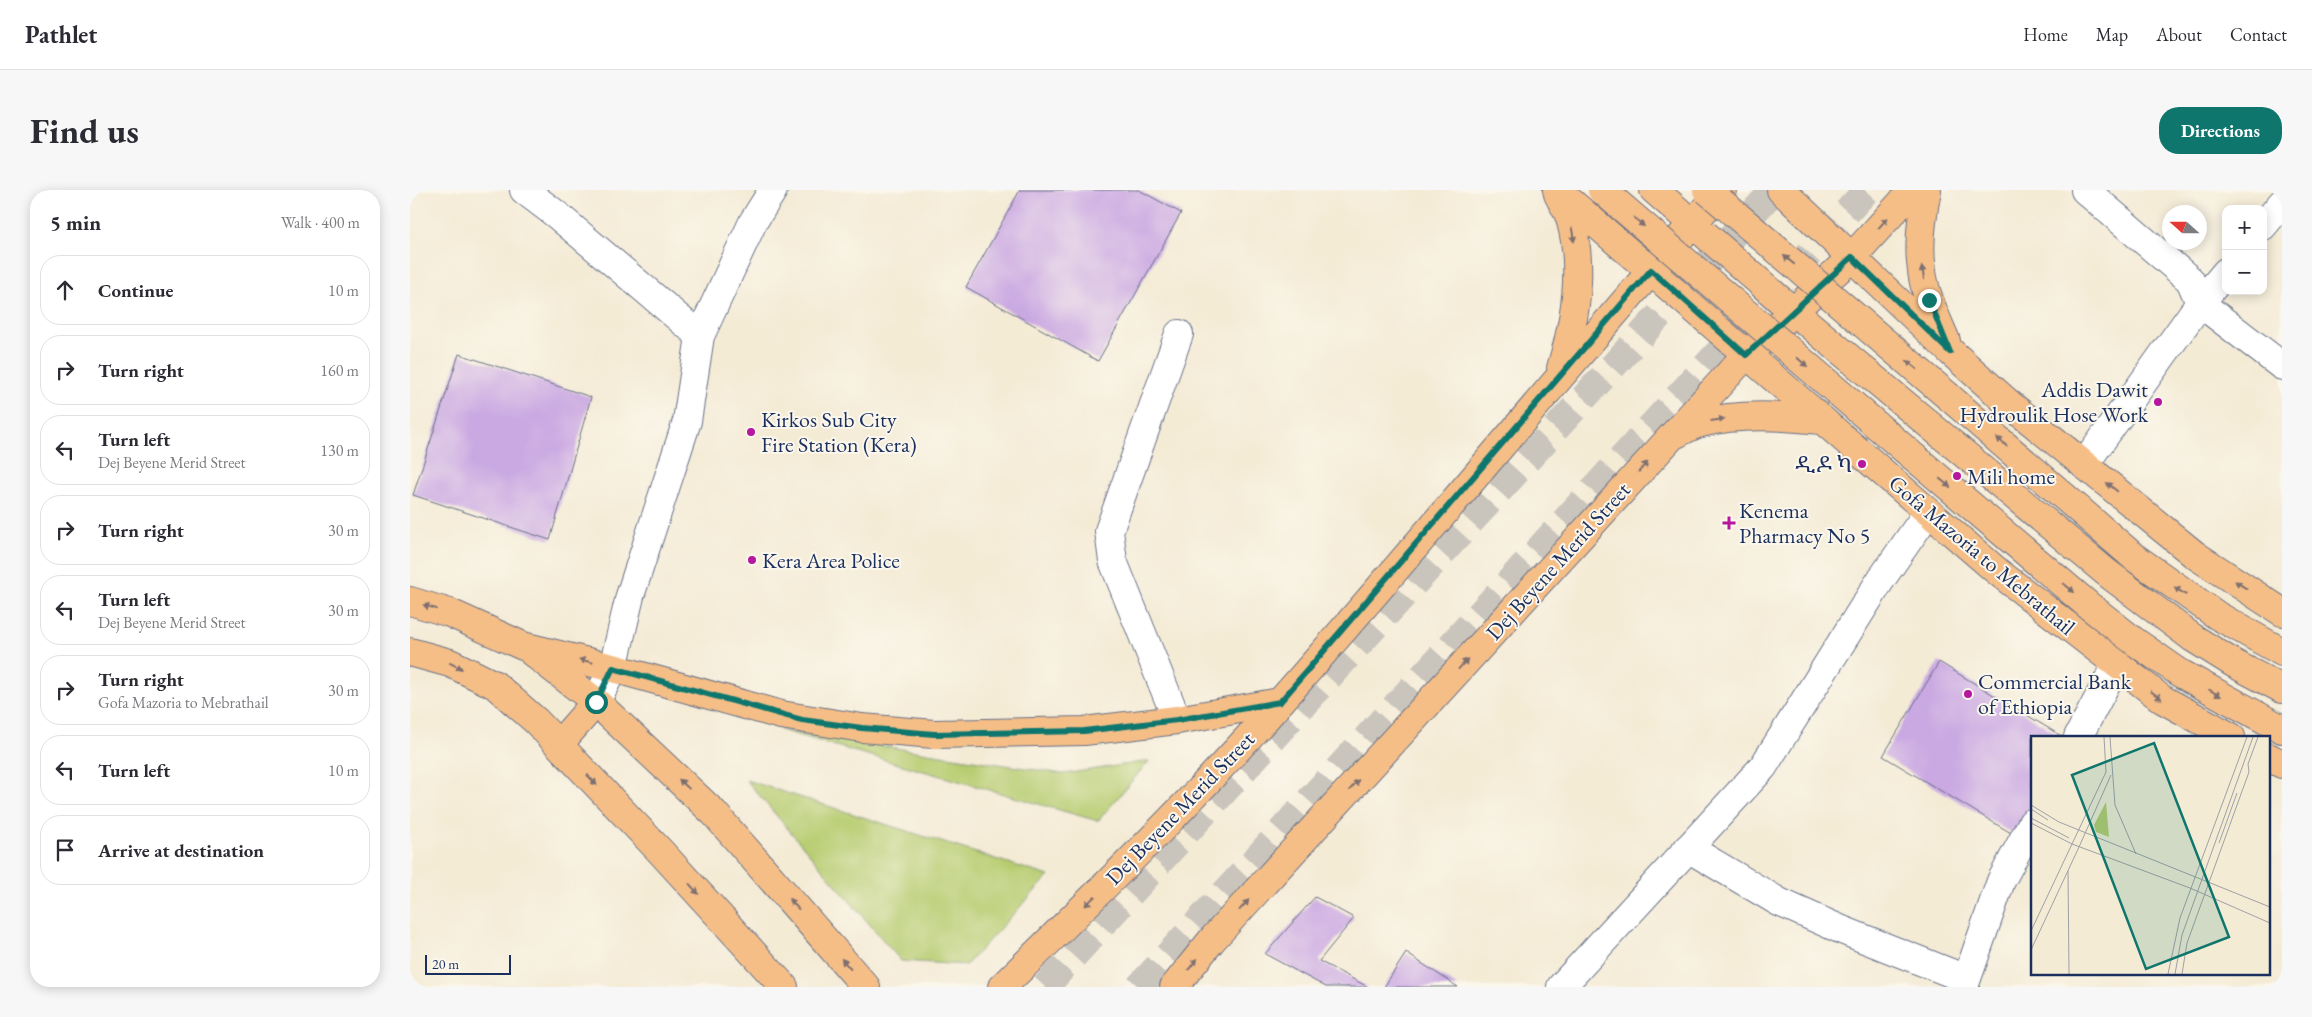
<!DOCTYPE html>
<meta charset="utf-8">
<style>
body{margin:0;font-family:"EB Garamond","Noto Serif Ethiopic",serif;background:#f7f7f7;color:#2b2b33}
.controls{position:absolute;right:15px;top:15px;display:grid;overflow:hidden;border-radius:10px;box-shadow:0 2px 12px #0003}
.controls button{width:45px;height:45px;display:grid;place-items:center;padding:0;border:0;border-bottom:1px solid #e1e1e2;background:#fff;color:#2b2b33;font:25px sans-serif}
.compass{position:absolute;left:1752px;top:15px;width:45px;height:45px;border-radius:50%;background:#fff;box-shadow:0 2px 12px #0003;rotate:291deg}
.scale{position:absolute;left:15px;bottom:12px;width:86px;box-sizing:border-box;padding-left:5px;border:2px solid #1b2f5e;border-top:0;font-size:14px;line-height:18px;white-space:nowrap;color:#1b2f5e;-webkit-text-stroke:4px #fbf7ec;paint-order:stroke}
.stop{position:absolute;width:15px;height:15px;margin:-11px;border:4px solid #0f766e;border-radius:50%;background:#fff}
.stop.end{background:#0f766e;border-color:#fff;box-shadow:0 1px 5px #0008}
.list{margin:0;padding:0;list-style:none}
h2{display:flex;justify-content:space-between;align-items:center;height:65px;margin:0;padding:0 20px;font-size:21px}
h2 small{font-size:16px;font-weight:400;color:#7c7c81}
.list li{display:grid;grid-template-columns:32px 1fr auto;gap:15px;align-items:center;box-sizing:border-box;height:70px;margin:0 10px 10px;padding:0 10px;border:1px solid #e1e1e2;border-radius:20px}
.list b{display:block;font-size:19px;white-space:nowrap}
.list p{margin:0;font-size:16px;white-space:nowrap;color:#7c7c81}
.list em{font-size:16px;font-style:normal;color:#7c7c81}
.icon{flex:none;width:28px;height:28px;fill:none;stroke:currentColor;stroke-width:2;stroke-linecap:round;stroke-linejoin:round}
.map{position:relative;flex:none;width:1872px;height:797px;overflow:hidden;border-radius:20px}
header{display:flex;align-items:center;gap:30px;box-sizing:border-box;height:70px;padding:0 25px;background:#fff;border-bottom:1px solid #e1e1e2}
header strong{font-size:24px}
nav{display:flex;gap:28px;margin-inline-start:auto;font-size:18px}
.intro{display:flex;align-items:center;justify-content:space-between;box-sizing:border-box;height:120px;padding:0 30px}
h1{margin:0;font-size:35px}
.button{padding:12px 22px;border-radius:20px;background:#0f766e;color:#fff;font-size:18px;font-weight:700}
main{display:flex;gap:30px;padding:0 30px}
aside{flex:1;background:#fff;border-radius:20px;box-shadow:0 2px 12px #0003}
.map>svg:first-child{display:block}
.green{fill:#b7cc70;stroke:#697e67}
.building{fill:#caa8e2}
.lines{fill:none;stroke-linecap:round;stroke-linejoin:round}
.major-tunnel{stroke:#c9c5bd;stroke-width:28;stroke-dasharray:28 14;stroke-linecap:butt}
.minor-casing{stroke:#677188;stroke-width:30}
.major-casing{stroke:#677188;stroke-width:30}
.minor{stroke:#fff;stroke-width:28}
.major{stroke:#f6be87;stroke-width:28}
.major-bridge-casing{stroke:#677188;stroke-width:30;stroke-linecap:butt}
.major-bridge{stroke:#f6be87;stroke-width:28}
.oneway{fill:#7e6f70}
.route{stroke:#0f766e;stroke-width:6}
.poi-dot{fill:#b5179e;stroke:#fbf7ec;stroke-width:2}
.labels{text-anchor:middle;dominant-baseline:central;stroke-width:4;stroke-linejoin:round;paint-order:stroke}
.poi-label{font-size:22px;fill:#1b2f5e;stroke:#fbf7ec;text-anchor:start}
.street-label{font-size:22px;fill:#1b2f5e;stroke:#fbf7ec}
.inset-road{fill:none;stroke:#9da0a5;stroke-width:1}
.view{fill:#0f766e;fill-opacity:0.15;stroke:#0f766e;stroke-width:2.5}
.inset-edge{fill:none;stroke:#1b2f5e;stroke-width:2.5}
</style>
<header>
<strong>Pathlet</strong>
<nav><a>Home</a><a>Map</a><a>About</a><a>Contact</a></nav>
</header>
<div class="intro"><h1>Find us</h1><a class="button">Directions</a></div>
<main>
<aside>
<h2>5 min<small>Walk · 400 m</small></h2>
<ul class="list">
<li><svg class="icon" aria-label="ahead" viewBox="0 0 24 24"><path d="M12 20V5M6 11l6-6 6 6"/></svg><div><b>Continue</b></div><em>10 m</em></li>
<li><svg class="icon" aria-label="right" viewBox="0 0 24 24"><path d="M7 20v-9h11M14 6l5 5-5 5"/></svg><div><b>Turn right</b></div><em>160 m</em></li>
<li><svg class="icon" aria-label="left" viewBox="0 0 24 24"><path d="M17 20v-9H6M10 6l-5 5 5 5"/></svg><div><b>Turn left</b><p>Dej Beyene Merid Street</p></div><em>130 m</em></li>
<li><svg class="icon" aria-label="right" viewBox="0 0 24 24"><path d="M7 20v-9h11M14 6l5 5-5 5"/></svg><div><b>Turn right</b></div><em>30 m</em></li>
<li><svg class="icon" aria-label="left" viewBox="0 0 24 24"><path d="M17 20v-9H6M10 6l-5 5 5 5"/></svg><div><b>Turn left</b><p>Dej Beyene Merid Street</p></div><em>30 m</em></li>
<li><svg class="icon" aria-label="right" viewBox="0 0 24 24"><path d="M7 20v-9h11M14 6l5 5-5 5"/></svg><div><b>Turn right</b><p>Gofa Mazoria to Mebrathail</p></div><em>30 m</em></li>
<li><svg class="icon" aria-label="left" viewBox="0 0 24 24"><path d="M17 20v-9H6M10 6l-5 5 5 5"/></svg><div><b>Turn left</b></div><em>10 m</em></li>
<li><svg class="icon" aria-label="arrive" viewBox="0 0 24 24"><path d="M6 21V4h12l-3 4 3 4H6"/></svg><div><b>Arrive at destination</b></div></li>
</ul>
</aside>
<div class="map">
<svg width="1872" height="797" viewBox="0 0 1872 797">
<rect width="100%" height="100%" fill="#fbf7ec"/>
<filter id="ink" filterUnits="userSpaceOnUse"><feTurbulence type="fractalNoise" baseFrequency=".02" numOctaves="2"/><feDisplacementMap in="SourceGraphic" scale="10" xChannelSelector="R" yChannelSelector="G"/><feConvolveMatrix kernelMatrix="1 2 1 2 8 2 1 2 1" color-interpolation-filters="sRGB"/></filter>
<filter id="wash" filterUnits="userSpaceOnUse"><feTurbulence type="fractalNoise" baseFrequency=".0096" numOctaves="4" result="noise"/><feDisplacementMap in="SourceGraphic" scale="20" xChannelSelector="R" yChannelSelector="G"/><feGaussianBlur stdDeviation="1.12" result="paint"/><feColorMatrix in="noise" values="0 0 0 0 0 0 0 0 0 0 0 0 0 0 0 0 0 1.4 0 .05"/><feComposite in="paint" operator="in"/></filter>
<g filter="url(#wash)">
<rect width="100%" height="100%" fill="#f4ebd5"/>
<path class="green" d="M370,540L653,584L739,571L688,631Z
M336,590L639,686L556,775L491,771Z"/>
<g id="blocks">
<path class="building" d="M610,0H729L771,23L688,171L556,97Z
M49,164L181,207L140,350L3,305Z
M1529,472L1653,547H1622V620L1606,646L1473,566Z
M905,707L944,728L909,771L958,797H916L855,764Z
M996,763L1048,797H974Z"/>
</g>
</g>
<g filter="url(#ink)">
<use href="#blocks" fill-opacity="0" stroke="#677188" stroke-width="1"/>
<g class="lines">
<path class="major-tunnel" d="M635,797L1364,0
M729,797L1457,0"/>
<g class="minor-casing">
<path id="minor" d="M114,0L147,25L290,146
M1675,0L1780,90L1790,113L1872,176
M1853,36L1872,13
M1674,275L1790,113L1816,82
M186,512L203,478L220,406L277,231L290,146L343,32L363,0
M767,530L703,371L699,341L769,144
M1668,547L1706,475
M1278,658L1369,712L1432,740L1556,789
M1151,797L1353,577L1470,391L1518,322
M1554,797L1591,691L1622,633"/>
</g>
<g class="major-casing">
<path id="major" d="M1147,0L1588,382L1752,509L1821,547
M1244,0L1383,121L1697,383L1783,448L1823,473L1872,499
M1371,0L1541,162L1597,212L1785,365L1872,422
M1517,0C1512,25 1508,56 1512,81C1515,106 1527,129 1536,151
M1148,4C1152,13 1159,22 1161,32C1174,79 1165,132 1151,178
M1539,207L1724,367L1808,426L1872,462
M1266,244C1274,240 1282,235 1291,233C1329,223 1372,226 1411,230
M1498,262L1678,415L1724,451L1770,483L1872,539
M0,411L40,423L113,456L203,478L371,525L452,538L524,544L674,541L767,530L870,512
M0,462L40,473L85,495L126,531L251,662L374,797
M123,463L186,512L304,623L456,797
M149,554L186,512
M1858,567L1872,574
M592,797C687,704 783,611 871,511C1020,343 1163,168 1312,0
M764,797L801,751L1336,165L1442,67L1503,0"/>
</g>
<use href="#minor" class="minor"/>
<use href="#major" class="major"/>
<g class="major-bridge-casing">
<path id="major-bridge" d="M1192,0L1498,262
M1297,0L1539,207"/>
</g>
<use href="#major-bridge" class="major-bridge"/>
</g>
<defs><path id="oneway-solid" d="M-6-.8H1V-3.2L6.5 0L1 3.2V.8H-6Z" transform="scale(1.25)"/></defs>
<g class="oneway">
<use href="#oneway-solid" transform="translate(1229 32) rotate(41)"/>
<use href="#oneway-solid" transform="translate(1473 33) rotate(-48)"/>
<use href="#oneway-solid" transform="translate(1163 45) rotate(81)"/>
<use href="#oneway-solid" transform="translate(1379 70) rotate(-140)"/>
<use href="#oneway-solid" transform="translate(1513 83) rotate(-99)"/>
<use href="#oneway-solid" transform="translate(1392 172) rotate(41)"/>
<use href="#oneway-solid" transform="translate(1502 175) rotate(-140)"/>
<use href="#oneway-solid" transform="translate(1308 230) rotate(-8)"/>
<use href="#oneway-solid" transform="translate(1592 252) rotate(-139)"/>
<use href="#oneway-solid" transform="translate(1233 277) rotate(-48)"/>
<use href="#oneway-solid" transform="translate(1535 293) rotate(40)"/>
<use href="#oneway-solid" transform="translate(1702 297) rotate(-141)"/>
<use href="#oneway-solid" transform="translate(1831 395) rotate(-147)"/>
<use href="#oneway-solid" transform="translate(1659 398) rotate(40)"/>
<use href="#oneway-solid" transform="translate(1770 401) rotate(-146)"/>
<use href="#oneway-solid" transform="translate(20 417) rotate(-163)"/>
<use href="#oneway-solid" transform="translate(176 471) rotate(-166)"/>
<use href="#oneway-solid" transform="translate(1053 474) rotate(-48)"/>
<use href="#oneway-solid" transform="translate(46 476) rotate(26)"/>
<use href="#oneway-solid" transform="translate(1805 503) rotate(30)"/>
<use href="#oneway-solid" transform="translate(1746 505) rotate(36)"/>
<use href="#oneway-solid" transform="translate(182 590) rotate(47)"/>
<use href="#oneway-solid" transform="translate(274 594) rotate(-137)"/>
<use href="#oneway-solid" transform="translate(944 595) rotate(-48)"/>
<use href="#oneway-solid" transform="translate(284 699) rotate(48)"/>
<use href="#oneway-solid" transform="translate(680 711) rotate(136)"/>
<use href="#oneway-solid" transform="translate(384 714) rotate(-131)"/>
<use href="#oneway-solid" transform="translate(834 715) rotate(-48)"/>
<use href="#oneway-solid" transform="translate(436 774) rotate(-131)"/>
<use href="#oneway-solid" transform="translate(783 774) rotate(-51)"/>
</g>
</g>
<g class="lines" filter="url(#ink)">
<path class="route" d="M186,512L203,478L392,530L452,538L524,544L674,541L767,530L870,512L1241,80L1336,165L1442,67L1540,162L1519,110"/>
</g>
<g class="poi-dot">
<circle cx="1748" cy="212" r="5"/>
<circle cx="341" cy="242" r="5"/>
<circle cx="1452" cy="274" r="5"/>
<circle cx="1547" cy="286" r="5"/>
<path d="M1316.5 325.5h5v5h5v5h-5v5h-5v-5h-5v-5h5z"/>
<circle cx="342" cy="370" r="5"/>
<circle cx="1558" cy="504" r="5"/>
</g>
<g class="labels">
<g class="poi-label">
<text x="1738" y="199" text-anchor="end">Addis Dawit<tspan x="1738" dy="25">Hydroulik Hose Work</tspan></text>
<text x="351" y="229">Kirkos Sub City<tspan x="351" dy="25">Fire Station (Kera)</tspan></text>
<text x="1442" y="274" text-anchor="end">ዲዶ ካ</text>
<text x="1557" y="286">Mili home</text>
<text x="1329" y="320">Kenema<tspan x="1329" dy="25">Pharmacy No 5</tspan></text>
<text x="352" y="370">Kera Area Police</text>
<text x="1568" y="491">Commercial Bank<tspan x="1568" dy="25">of Ethiopia</tspan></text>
</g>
<g class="street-label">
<text transform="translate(1572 365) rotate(40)">Gofa Mazoria to Mebrathail</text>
<text transform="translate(1148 371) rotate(-48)">Dej Beyene Merid Street</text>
<text transform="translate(770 618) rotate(-46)">Dej Beyene Merid Street</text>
</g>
</g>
<g transform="translate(1621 546)">
<rect width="239" height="239" fill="#f4ebd5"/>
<path d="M75,66L78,101L65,96L63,89Z" fill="#b7cc70"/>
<path class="inset-road" d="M79,1L84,69L105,118M0,69L28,86L239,171M0,73L17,84M0,82L38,102M0,87L41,108L159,152L239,187M188,107L206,57M41,108L75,36L73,1M48,111L80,39M37,135L38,238M0,195L41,108M0,214L48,111M137,238L149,182L216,1M144,238L151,199L222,1M151,238L156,207L218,36L217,28L227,1"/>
<path class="view" d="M123,7L198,201L115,233L41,39Z"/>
<rect width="239" height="239" class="inset-edge"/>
</g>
</svg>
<div class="controls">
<button>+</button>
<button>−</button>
</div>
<svg class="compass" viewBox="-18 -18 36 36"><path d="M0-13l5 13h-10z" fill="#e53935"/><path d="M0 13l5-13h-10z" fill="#7c7c81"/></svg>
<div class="scale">20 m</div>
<div class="stop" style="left:186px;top:512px"></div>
<div class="stop end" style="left:1519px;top:110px"></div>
</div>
</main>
